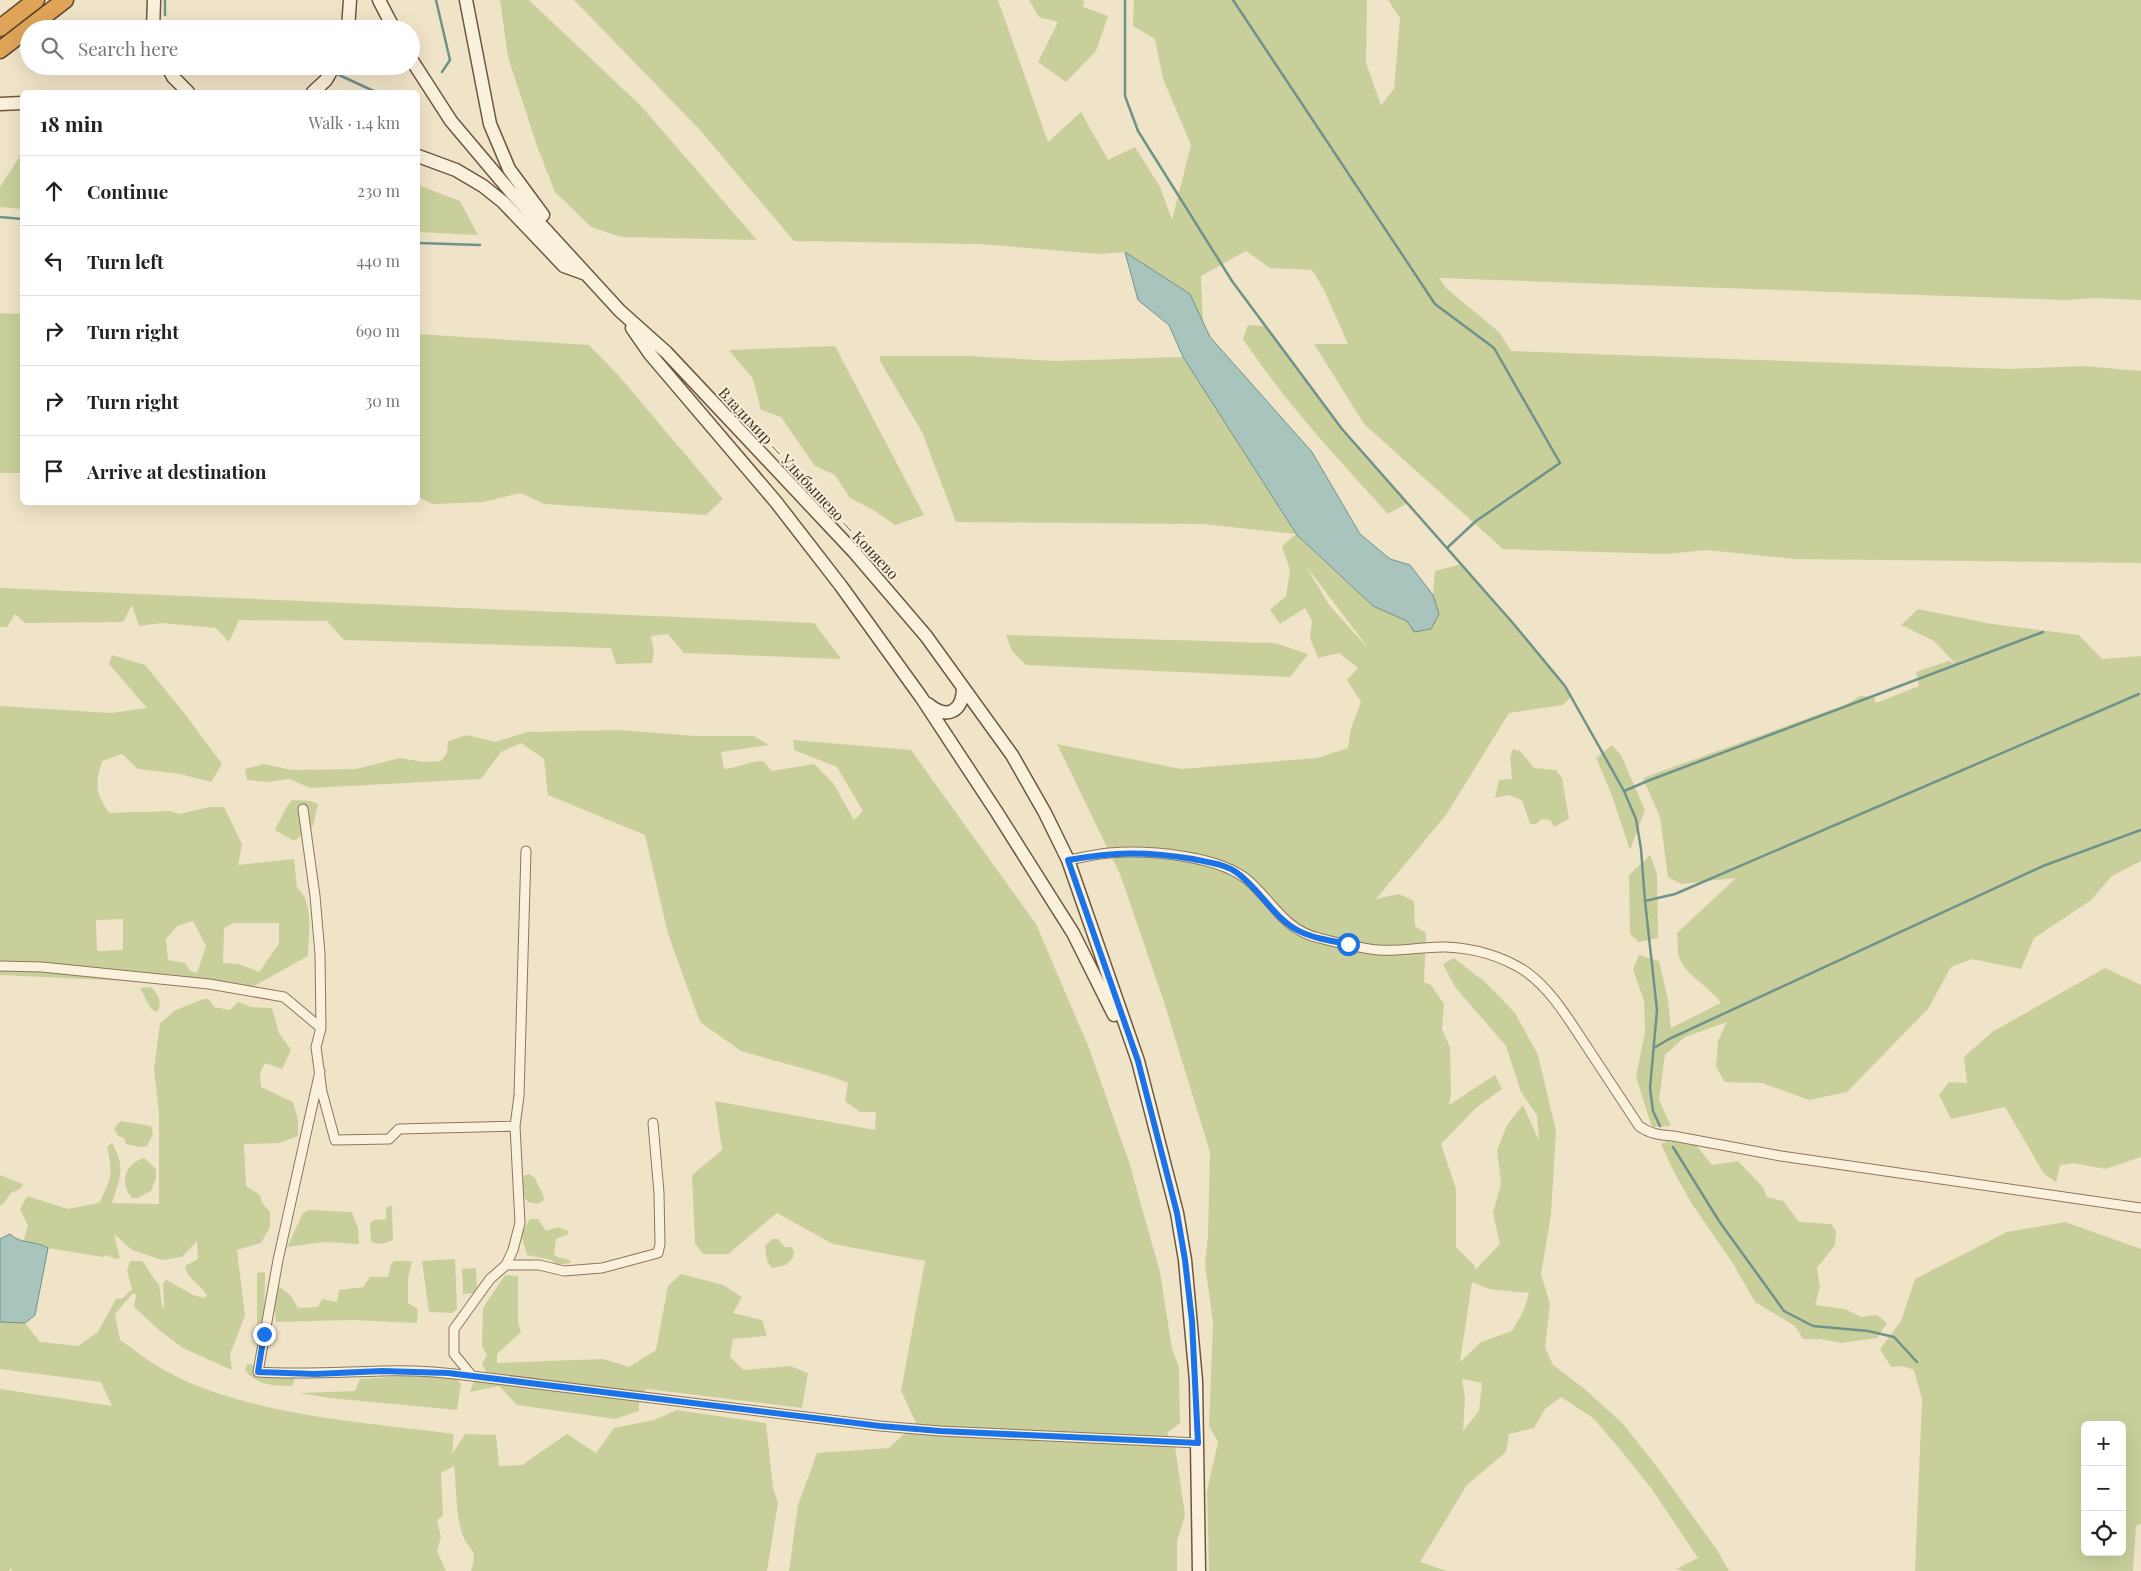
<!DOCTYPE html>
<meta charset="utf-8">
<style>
body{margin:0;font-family:"Playfair Display",serif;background:#f2f2f2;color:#222}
.controls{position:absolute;right:15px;bottom:15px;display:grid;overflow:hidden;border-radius:8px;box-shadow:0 5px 20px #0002}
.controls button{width:45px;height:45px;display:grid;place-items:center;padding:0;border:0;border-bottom:1px solid #e0e0e0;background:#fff;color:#222;font:25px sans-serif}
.stop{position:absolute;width:15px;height:15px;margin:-11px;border:4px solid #1a73e8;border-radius:50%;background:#fff}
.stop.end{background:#1a73e8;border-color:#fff;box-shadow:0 1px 5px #0008}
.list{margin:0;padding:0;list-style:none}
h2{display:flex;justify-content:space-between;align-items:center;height:65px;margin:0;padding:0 20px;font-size:21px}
h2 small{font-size:16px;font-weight:400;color:#767676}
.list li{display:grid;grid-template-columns:32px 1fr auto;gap:15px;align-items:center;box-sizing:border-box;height:70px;padding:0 20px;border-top:1px solid #e0e0e0}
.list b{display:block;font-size:19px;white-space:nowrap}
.list em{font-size:16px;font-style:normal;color:#767676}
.icon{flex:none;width:28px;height:28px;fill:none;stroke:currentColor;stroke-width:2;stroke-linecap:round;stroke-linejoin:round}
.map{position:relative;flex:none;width:2141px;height:1571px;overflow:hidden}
.search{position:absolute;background:#fff;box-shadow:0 5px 20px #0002;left:20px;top:20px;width:400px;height:55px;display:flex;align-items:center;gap:12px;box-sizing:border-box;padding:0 18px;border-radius:28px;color:#767676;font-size:19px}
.panel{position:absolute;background:#fff;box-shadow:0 5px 20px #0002;left:20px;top:90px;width:400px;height:415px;border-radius:8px}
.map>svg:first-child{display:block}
.green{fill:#c9cf9b;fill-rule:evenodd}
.water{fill:#a9c4bc;stroke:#6f938a}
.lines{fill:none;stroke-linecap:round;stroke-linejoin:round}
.stream{stroke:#6f938a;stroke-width:2.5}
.street-casing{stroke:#8d765c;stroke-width:11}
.secondary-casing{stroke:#6f573f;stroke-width:15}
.highway-casing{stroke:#5b4430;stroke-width:19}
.street{stroke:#faf1dc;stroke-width:9}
.secondary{stroke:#faf1dc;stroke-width:12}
.highway{stroke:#e0a458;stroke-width:16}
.route{stroke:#1a73e8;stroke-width:6}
.labels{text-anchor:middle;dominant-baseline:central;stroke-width:4;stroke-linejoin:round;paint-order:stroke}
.street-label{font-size:15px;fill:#3d2e20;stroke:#f7eed8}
</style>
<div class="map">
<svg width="2141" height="1571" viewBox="0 0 2141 1571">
<rect width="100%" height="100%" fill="#f0e4c8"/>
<path class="green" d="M500,0H529L642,107L757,240L621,237L591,227L555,192L537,146L508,57Z
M574,0H998L1048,142L1081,112L1108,160L1135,147L1160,187L1172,220L1191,145L1163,79L1155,39L1133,26L1134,0H1367L1366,63L1381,105L1394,89L1400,18L1388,0H2141V300L2094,298L2065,300L1439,278L1446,288L1499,332L1511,351L2010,369L2083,366L2141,371V563L1795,559L1707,550L1667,554L1503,549L1364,424L1314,344H1348L1324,290L1312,270L1270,268L1246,251L1201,276L1203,322L1190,294L1125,252L1099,254L980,244L794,241L699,129Z
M1029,0H1084L1083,7L1108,16L1096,51L1066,82L1038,62L1058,22L1039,17Z
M22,153V209L0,207V187Z
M418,185L460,201L478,235L418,232Z
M0,313L22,314V473H0Z
M1248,325L1265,326L1342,429L1408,503L1388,514C1337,458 1285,402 1243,339Z
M418,334L589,345L619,376L723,499L706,515L544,504L521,493L483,502L433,504L418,497Z
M835,346L924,515L895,525L875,511L850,498L835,475L815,466L781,417L761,410L753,379L729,350Z
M880,356H968L1056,361L1183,357L1297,535L1373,606L1407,621L1438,614L1433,595L1435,571L1462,564L1565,686L1571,697L1563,705L1509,713L1446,815L1376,899L1399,894L1414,901L1415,926L1426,933L1424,982L1431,985L1444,1004L1442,1029L1450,1047L1451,1093L1449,1105L1495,1075L1502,1089L1476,1108L1441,1144L1456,1189V1247L1475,1266V1270L1500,1244L1493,1213L1501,1184L1497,1150L1507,1125L1523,1105L1539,1141L1537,1115L1521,1092L1506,1046L1455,987L1443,964L1454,958L1485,982L1515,1013L1538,1055L1556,1131L1551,1215L1541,1274L1550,1304L1545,1347L1553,1365L1586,1390L1624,1425L1661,1472L1717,1550L1729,1571H1684L1676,1569L1698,1558L1651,1488L1619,1448L1593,1418L1561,1397L1545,1409L1534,1428L1509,1434L1506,1452L1467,1485L1420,1562L1447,1571H1209L1207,1491L1218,1442L1209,1426L1213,1323L1205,1264L1208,1235L1210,1152L1164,1002L1120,874L1057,744L1181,769L1317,758L1348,748L1351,728L1361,702L1347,680L1358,668L1339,653L1318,658L1310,638L1312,621L1305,608L1280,624L1270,610L1286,596L1290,570L1282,546L1296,534L1202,524L956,522L922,432L880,361ZM1306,566L1366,645V646L1329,605ZM1472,1282L1489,1289L1529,1293L1524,1310L1512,1331L1481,1342L1460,1362ZM1462,1379L1482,1383L1479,1411L1463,1431L1465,1398Z
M0,588L814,623L841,659L684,653L668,634L651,636L654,652L652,663L616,664L611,648L344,640L327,621L239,620L229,642L216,628L162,623L139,626L132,605L123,622L25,623L15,614L7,627H0Z
M1918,609L1992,624L2079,635L2102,659L2141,656V861L2112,876L2090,901L2034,938L2021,969L1972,959L1951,967L1928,1009L1847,1092L1809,1100L1762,1083L1725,1082L1716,1067L1718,1041L1727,1022L1685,1037L1665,1055L1659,1100L1671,1126L1652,1127L1636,1077L1645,1032L1644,1001L1633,969L1639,955L1659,961L1668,1000L1671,1028L1721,1003C1711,988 1684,974 1679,957C1677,950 1678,940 1677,933L1736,878L1681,884L1668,877L1660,817L1643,778L1847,704L1860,696L1874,697L1876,703L1919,686L1916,672L1948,661L1955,663L1934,641L1901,625Z
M1006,635L1275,643L1308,654L1290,677L1026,665L1012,651Z
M112,655L145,665L185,714L222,764L211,782L180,774L138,769L122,754L102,761C95,786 95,791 109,813L170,811L180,814L209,807H224L242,844L238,865L294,859L297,888C315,902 308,935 308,956L252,987L0,975V706L111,713L147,708L109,664ZM123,919V950L97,951L96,920ZM193,921L206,946L197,973L190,971L185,963L168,960L166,939L177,926ZM234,923H279V944L259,972L239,964L223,963L224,928Z
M618,730L696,736H754L769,745L721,752L724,769C738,768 749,761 763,761L772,771L814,764L833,783L854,820L863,811L837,767L794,750L793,740L911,750L1036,924L1089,1048L1129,1162L1160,1272L1172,1349L1179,1367L1180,1423L1167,1433L1175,1446L1185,1515L1177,1541V1571H789L798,1505L817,1453L889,1448L916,1423L901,1391L925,1261L833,1244L777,1213L728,1254H703L695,1243L692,1175L722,1150L715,1101L875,1130L876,1112H860L845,1101L848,1083L830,1076L741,1051L700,1022L668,934L645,835L548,795L544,759L521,743L501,752L481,779L310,788L289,779L266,782L247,780L245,769L264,764L292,770L356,769L400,758L424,762L441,761L447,753L448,741L467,735L495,742L527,732Z
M1612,745L1621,755L1645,810L1630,850L1611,793L1596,758Z
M1513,749L1520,751L1534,768L1556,770L1562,778L1569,819L1554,827L1550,820L1542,819L1536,824H1530L1522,800L1509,795L1495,798L1499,780L1512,779L1510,757Z
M292,800L311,801L318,804L313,826L294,841L275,830L287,806Z
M1650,855L1657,874L1658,938L1639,942L1630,934L1629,875Z
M2105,968L2141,985V1157L2105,1169L2073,1163L2060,1165L2056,1182L2044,1174L2005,1107L1951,1119L1939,1095L1949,1082L1967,1083L1964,1057L1992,1032Z
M151,987C158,995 163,1001 157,1012L151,1009L140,988Z
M203,999H209L214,1007L230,1010L238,1002L251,1007L272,1008L279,1033L291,1050L282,1069L265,1063L260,1073L261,1087L293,1102L298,1120V1136L279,1143L244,1144L246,1186L260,1195L262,1203L270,1212V1227L261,1243L237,1250L245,1316L230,1354L232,1370L183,1348L159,1330L134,1307L136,1295L133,1293L115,1314L120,1340C135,1350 149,1362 164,1370C244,1415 363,1422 454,1434L452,1454L465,1434L496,1435L499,1466L522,1465L567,1434L596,1453L614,1428L654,1420L677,1410L766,1423L773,1488L778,1503L767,1571H471C479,1547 469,1552 463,1536C455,1513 457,1489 454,1466L441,1473L443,1515L437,1521L441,1537L437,1551L446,1571H12L11,1568L9,1571H0V1389L112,1406L101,1382L0,1369V1322L25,1323L40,1342L78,1346L98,1332L116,1299L123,1298L132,1289L127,1271L130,1261H142C149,1269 151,1277 159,1284L162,1306L164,1308L163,1283L167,1280L193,1295L204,1298L207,1296C202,1284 187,1280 185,1266L198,1259L197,1241L182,1257L162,1260L132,1250L114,1234L120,1258L115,1259L106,1255L103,1257L48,1248L40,1243L23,1242L28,1226L20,1209L27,1196L68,1209L99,1203C112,1178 113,1173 107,1147L112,1143C126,1167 120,1178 112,1203L159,1204V1113L154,1070L160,1023L176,1010Z
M121,1121L151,1126L153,1134L147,1146L139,1147L126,1144L124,1138L118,1136L114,1128Z
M1667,1141L1696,1145L1712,1165L1738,1161L1763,1187L1767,1197L1783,1201L1799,1222L1831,1224L1836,1231L1835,1245L1817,1268L1820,1287L1815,1305L1845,1309L1861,1317L1877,1315L1887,1323L1877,1338L1841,1343L1820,1339H1803L1795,1326L1755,1302L1734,1265L1692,1204L1674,1172L1661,1144Z
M144,1158L156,1169V1178L151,1191L138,1198H132C119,1183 125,1163 144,1158Z
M529,1174L536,1179C537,1187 544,1191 544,1200L538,1204L528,1202C521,1193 520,1188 524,1176Z
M0,1175L23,1184L20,1189L11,1193L2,1205H0Z
M392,1206L393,1240L382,1244L371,1242L370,1224L373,1220L386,1219V1207Z
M309,1210L352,1212L358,1228L359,1244L324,1242L287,1247L303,1213Z
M530,1219H538L546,1231L558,1227L568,1231V1234L556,1239L554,1254L557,1257L570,1260V1263L558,1265L551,1260L527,1255L521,1234Z
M2065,1222L2141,1249V1524L2136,1526L2133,1571H1915L1922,1399L1914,1370L1903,1366L1891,1367L1880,1349L1901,1321L1915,1279L2007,1232ZM2085,1425H2122V1552H2085Z
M772,1239H778L785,1247H791L794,1251L793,1258L786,1265L772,1268L767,1261L765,1246Z
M455,1259L457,1309L452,1313L429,1312L422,1261Z
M394,1261H412L408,1279V1303L418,1309L417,1323L351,1320L276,1322L273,1286H279L291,1296L298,1308L318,1307L322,1299L337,1302L339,1290L363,1287L370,1277H388L391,1264Z
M476,1268L477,1293L463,1294L462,1269Z
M265,1272L264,1324L257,1325V1273Z
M681,1274L723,1285L742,1297L733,1313L762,1320L767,1336L733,1339L730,1357L744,1370L790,1366L808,1373L802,1408L647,1389L639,1401V1411L615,1419L517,1405L499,1386L470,1392L474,1381L487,1374L482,1363L487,1355L482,1346L483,1308L505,1275L518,1276V1322L521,1332L497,1354V1363L603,1359L629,1367L656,1350L668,1286Z
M247,1364L257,1365V1378H295L292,1386C273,1385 257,1386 245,1370Z
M449,1370L461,1384L457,1410L330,1398L299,1393L355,1391L360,1379L421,1375Z"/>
<path class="water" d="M1125,252L1190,294L1210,337L1312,452L1360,534L1390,559L1410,565L1433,595L1439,614L1431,629L1414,632L1407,621L1373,606L1297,535L1183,357L1169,325L1138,300Z
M10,1234C21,1245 36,1240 48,1248L35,1315L25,1323L0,1322V1239Z"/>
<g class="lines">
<path class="stream" d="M436,0L450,60L442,72
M1125,0V96L1138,131L1232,281L1342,429L1512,622L1565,686L1624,791L1636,819L1641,849L1645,901L1657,1010L1650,1088L1653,1111L1660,1126
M1233,0L1435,304L1494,348L1560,463L1476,521L1447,548
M165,15V0
M339,75L376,92
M408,92L411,91
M0,217L22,219
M418,243L480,245
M1624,791L1650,780L2043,632
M1645,901L1675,894L2139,694
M1654,1048L1669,1039L2043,866L2141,830
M1673,1147L1719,1221L1784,1311L1813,1326L1868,1331L1894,1337L1917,1362"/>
<g class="street-casing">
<path id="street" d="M303,809L315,896L320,954L321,1028L316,1047L322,1092L335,1140L389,1139L399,1129L515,1126
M526,851L519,1096L515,1126L520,1223L513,1250L506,1265L490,1279L454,1329V1354L472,1376L880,1426L940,1431L1198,1443
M1068,860C1081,858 1095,854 1109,853C1147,850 1221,855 1250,882C1274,904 1285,930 1319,938C1338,943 1359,948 1378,950C1402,952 1424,946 1446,947C1473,948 1502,956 1525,971C1551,989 1569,1020 1587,1047C1604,1073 1621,1099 1639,1126C1650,1134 1660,1135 1673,1136L1781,1156L2141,1208
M0,966L42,967L209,984L284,997L321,1028
M320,1071L278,1260L258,1372C300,1375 339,1372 381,1371C411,1370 442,1372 472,1376
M506,1265H539L564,1271L602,1268L658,1253L660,1244L659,1193L653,1123"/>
</g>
<g class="secondary-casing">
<path id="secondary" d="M379,0L394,29
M466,0L490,124L509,169L543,215
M153,29L154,0
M348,29L350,0
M411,59L451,121L510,191L620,311L666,352L855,553L926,636L1012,755L1045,813L1068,860L1138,1061L1177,1213L1185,1260L1196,1381L1199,1571
M167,66L173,77L188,92
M313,92L326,80L334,66
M0,104L22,103
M418,156L456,170L483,186L503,202L564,266L586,274
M632,328L650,354L776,502L841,586L921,697L996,811L1073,933L1114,1015
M928,704C947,720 963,712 963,687"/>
</g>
<g class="highway-casing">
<path id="highway" d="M0,28L36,0
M0,50L65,0"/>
</g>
<use href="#street" class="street"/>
<use href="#secondary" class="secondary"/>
<use href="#highway" class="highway"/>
</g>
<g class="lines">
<path class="route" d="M264,1334L258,1372L315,1374L382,1371L448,1373L880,1426L940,1431L1198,1443L1192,1321L1185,1260L1177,1213L1138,1061L1068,860C1115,852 1145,851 1193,859C1207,862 1224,864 1236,872C1259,888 1272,916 1297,930C1312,938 1331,941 1348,944"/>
</g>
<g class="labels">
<g class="street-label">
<text transform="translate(809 483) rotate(47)">Владимир — Улыбышево — Коняево</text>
</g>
</g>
</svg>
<div class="controls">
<button>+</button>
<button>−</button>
<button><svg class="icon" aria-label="locate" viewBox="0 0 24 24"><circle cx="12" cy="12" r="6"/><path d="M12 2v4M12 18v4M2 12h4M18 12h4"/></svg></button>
</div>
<div class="stop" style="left:1348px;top:944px"></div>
<div class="stop end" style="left:264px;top:1334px"></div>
<div class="search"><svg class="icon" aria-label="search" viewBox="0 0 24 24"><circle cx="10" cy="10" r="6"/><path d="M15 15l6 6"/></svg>Search here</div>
<section class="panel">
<h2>18 min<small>Walk · 1.4 km</small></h2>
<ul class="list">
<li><svg class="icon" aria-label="ahead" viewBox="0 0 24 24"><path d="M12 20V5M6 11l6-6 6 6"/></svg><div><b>Continue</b></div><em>230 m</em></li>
<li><svg class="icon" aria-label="left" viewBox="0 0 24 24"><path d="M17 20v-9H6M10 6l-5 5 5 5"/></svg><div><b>Turn left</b></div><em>440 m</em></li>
<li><svg class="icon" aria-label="right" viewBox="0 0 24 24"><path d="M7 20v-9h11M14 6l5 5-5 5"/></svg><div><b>Turn right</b></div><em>690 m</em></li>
<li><svg class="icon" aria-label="right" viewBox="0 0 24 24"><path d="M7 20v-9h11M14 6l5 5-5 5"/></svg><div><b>Turn right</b></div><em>30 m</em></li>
<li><svg class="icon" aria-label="arrive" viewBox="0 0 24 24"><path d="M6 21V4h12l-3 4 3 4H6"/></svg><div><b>Arrive at destination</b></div></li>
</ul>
</section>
</div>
